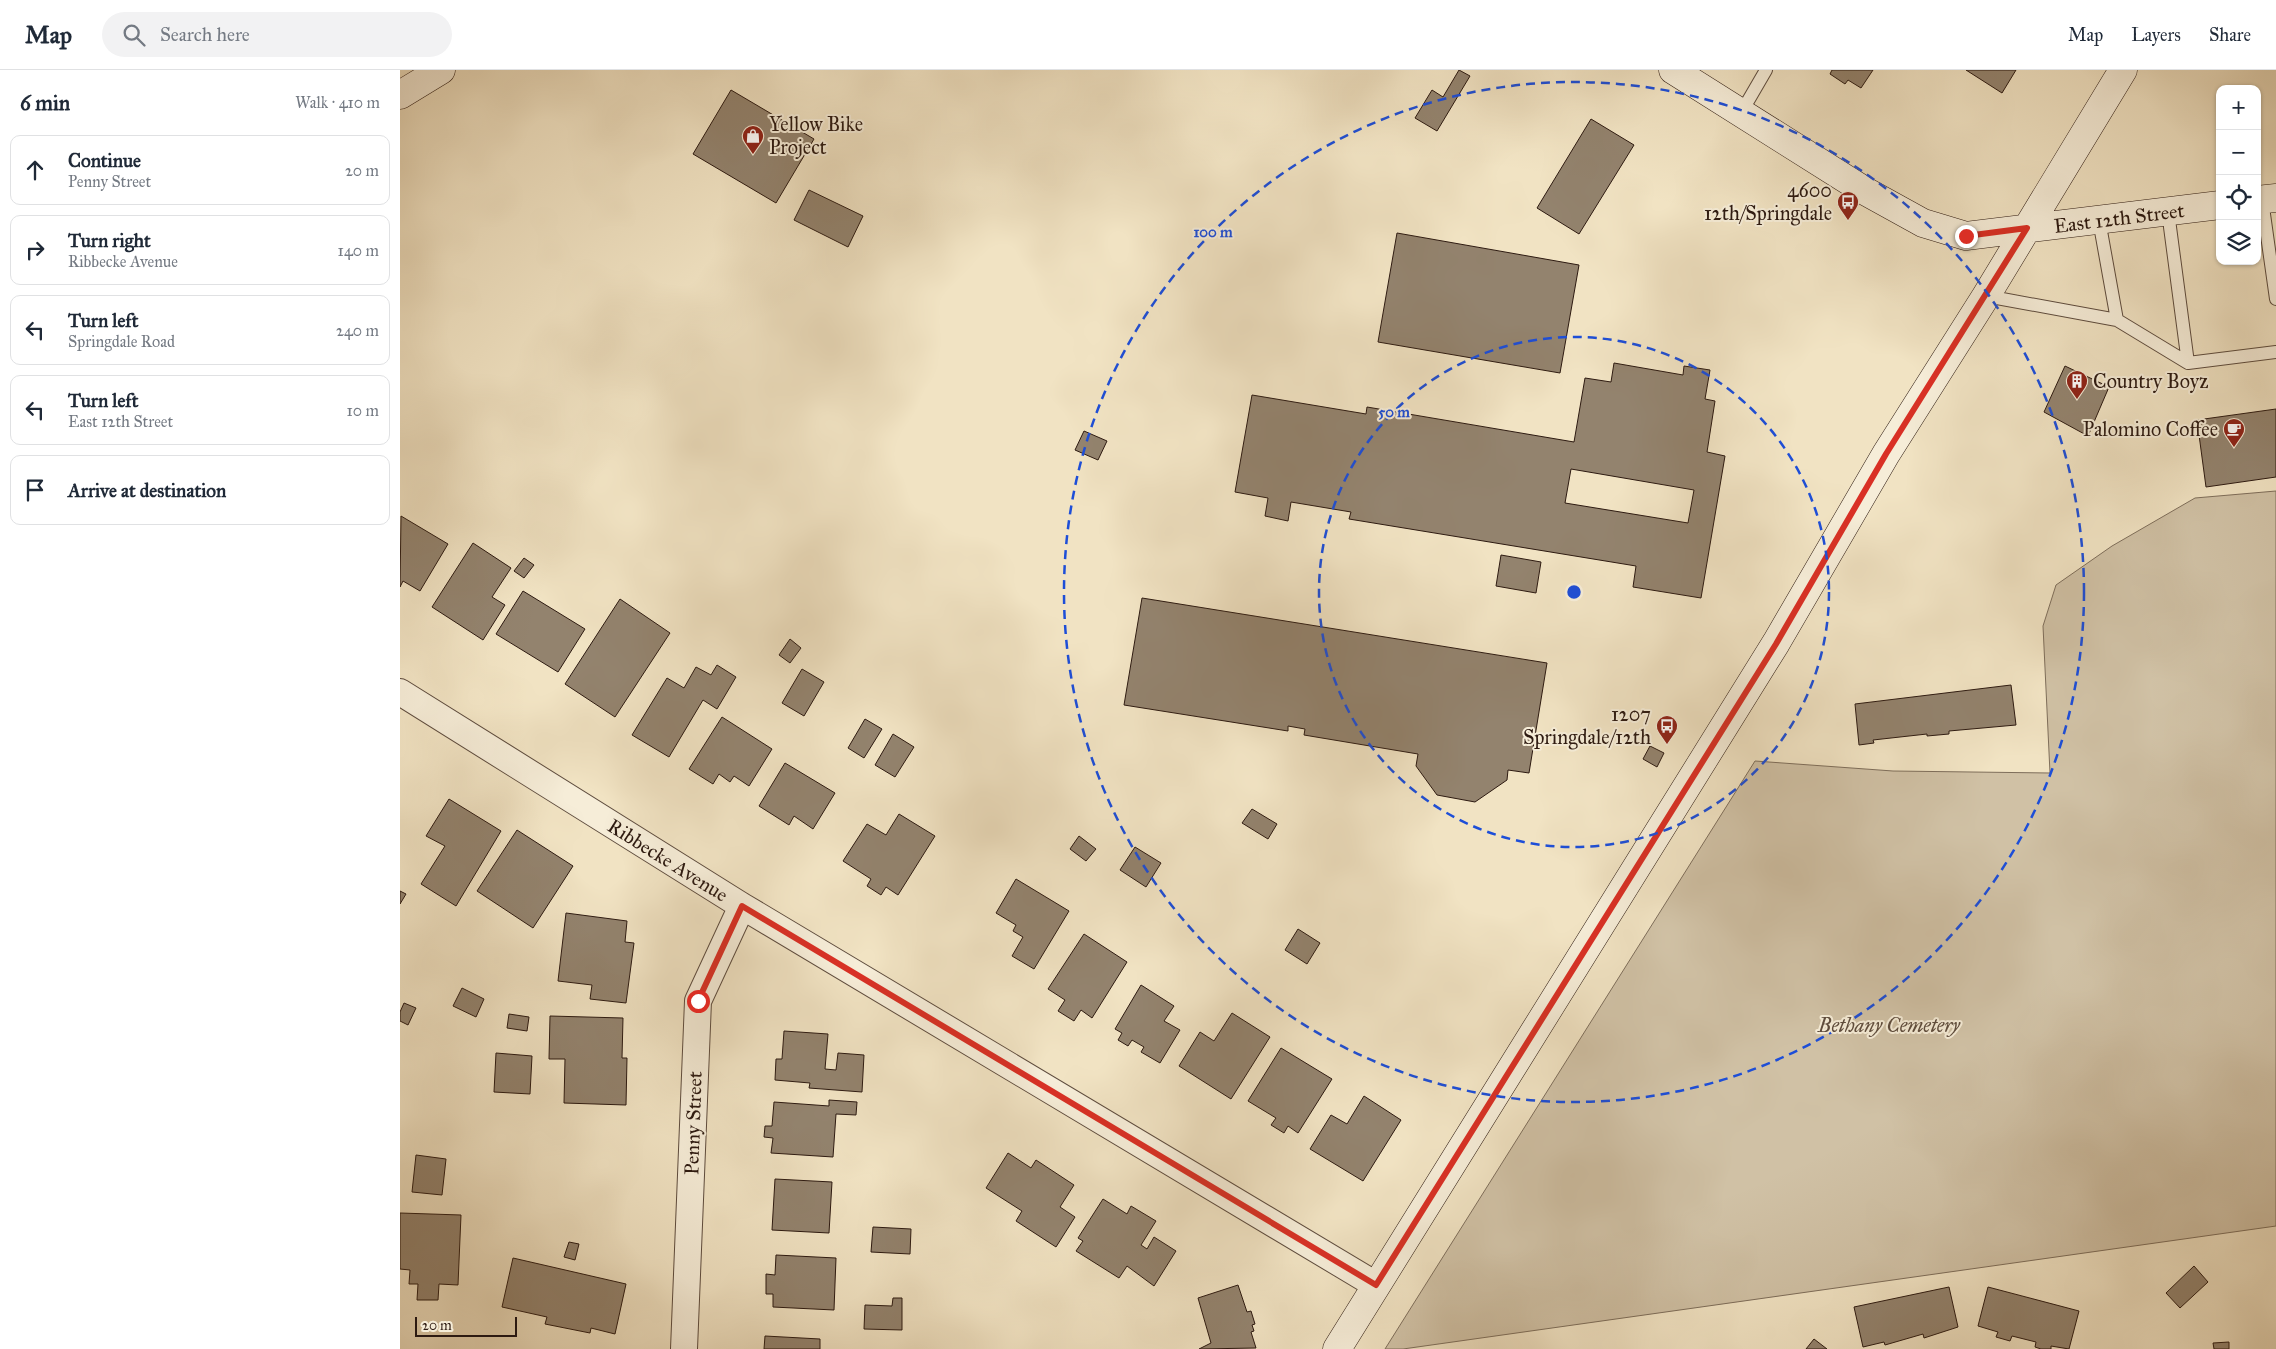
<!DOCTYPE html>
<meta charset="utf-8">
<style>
body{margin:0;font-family:"IM FELL Great Primer",serif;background:#f2f2f3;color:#1f2937}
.controls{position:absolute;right:15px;top:15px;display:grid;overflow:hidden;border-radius:10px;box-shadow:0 1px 4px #0004}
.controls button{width:45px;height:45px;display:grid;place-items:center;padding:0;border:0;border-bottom:1px solid #e0e1e3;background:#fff;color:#1f2937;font:25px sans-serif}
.scale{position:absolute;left:15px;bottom:12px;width:102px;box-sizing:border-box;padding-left:5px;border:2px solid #2d1a11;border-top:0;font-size:14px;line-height:18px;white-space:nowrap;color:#2d1a11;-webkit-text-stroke:4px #f6edd8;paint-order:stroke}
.stop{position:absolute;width:15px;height:15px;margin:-11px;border:4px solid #d93025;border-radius:50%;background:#fff}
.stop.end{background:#d93025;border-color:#fff;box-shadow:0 1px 5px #0008}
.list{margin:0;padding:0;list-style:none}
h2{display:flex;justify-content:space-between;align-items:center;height:65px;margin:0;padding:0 20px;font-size:21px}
h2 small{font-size:16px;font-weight:400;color:#747a83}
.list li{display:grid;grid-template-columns:32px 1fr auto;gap:15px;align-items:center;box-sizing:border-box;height:70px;margin:0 10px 10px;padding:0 10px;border:1px solid #e0e1e3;border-radius:10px}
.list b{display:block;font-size:19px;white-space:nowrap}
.list p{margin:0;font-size:16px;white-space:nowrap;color:#747a83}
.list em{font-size:16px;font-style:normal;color:#747a83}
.icon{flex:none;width:28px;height:28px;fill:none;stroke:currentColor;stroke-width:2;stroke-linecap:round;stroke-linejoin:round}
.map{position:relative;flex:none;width:1876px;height:1279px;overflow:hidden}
header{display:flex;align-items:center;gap:30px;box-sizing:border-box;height:70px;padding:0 25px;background:#fff;border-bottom:1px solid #e0e1e3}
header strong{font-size:24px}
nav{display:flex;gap:28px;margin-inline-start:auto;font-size:18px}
.search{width:350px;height:45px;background:#f2f2f3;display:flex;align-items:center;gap:12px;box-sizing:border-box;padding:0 18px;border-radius:28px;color:#747a83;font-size:19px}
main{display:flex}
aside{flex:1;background:#fff}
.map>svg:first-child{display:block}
.green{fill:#d0c1a5;stroke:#7e6e5b}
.building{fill:#93836e;stroke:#2d1a11;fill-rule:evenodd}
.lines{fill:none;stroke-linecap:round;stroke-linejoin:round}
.lane-casing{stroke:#5e4c3e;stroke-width:14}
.street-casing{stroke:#5e4c3e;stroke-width:28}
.secondary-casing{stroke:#2d1a11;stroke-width:29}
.lane{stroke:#f6edd8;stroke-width:12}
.street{stroke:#f6edd8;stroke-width:26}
.secondary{stroke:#f6edd8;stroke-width:28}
.route{stroke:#d93025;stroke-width:6}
.ring{fill:none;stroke:#1d4ed8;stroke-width:2.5;stroke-dasharray:9 6}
.labels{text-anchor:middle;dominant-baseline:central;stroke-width:4;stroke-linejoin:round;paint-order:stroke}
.poi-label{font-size:20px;fill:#2d1a11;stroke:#f6edd8;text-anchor:end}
.street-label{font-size:20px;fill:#2d1a11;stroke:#f6edd8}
.park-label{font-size:20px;font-style:italic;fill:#5e4c3d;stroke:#f6edd8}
.centre{fill:#1d4ed8;stroke:#f6edd8;stroke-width:2.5}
.ring-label{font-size:15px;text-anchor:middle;font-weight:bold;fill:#1d4ed8;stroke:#f6edd8;stroke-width:4;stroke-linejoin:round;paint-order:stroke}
</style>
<header>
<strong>Map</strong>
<div class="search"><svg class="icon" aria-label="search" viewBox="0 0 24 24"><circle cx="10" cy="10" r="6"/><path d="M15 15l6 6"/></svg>Search here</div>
<nav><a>Map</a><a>Layers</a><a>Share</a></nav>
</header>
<main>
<aside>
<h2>6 min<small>Walk · 410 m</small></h2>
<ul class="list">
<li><svg class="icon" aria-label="ahead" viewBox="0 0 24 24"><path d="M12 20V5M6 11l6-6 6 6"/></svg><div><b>Continue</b><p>Penny Street</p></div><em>20 m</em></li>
<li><svg class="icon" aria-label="right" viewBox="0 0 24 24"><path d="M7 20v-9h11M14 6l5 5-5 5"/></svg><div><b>Turn right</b><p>Ribbecke Avenue</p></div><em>140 m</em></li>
<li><svg class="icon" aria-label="left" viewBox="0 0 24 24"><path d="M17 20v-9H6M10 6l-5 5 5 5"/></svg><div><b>Turn left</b><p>Springdale Road</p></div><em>240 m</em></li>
<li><svg class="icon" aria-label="left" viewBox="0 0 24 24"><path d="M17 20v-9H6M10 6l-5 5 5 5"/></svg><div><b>Turn left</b><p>East 12th Street</p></div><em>10 m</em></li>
<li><svg class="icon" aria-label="arrive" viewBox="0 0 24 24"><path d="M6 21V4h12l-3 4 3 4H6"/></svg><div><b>Arrive at destination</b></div></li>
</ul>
</aside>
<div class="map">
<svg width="1876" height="1279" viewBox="0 0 1876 1279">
<rect width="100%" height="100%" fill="#f1e3c3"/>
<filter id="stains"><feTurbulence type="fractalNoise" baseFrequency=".004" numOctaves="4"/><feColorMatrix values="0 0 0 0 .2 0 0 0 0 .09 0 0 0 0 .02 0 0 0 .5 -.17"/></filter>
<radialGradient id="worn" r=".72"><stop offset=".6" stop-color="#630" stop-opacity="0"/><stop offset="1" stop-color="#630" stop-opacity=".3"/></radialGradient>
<path class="green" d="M1876,421V1156L1003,1279H985L1355,691L1493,701L1650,703L1643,556L1656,515L1712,476L1795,428Z"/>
<path class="building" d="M1059,0L1070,6L1037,61L1015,48L1032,20L1043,27Z
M1432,0H1473L1461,18L1448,10L1445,14L1430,4Z
M1566,0H1616L1602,23Z
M331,20L414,69L376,133L293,84Z
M1191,49L1234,75L1179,164L1137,138Z
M409,120L463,146L448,177L394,150Z
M997,163L1179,195L1160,303L978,272Z
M1214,293L1283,305L1284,296L1310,300L1305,329L1315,331L1307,382L1325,386L1301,528L1233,517L1236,496L949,449L951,442L891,432L888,451L865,446L868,428L835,422L852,325L966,344L967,337L1174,372L1185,308L1211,312ZM1171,399L1294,420L1288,453L1165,433Z
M1665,296L1709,317L1688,366L1644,342Z
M1876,339V407L1806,417L1797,350Z
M684,361L707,371L698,390L675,380Z
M1,446L48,474L20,521L3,511L0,517Z
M73,473L111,498L92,527L105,535L83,570L32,537Z
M1101,485L1141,492L1136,523L1096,516Z
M124,488L134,495L124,508L114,501Z
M123,521L185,559L158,602L96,564Z
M742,528L1147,593L1129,703L1108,700L1107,710L1075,732L1037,725L1016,696L1018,684L904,665L905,659L888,656V661L724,635Z
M220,529L270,563L215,647L165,614Z
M390,569L401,578L390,593L379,585Z
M317,595L336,607L317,639L303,630L269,687L232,665L267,608L284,618L296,597L311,605Z
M402,599L424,612L404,646L382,633Z
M1611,615L1616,655L1549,661V664L1527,666V664L1473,670L1474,673L1459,675L1455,634Z
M322,647L372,679L349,716L334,706L330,712L319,704L313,714L289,699Z
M465,649L482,659L464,688L448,678Z
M493,664L514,677L495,707L475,695Z
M1250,676L1264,683L1257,697L1243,689Z
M385,693L435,723L413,759L394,746L389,755L359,736Z
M49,729L101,761L56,836L21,814L45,776L26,766Z
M852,739L877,754L868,769L842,753Z
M499,744L535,766L498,825L486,817L481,825L467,816L471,809L443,791L467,754L486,765Z
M117,760L173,796L133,858L77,821Z
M679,766L696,779L686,791L670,779Z
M735,777L761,793L746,817L720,800Z
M616,809L669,841L634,899L612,886L623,867L613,861L616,855L596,843Z
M0,821L6,824L0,834Z
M166,843L227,851L225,872L234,873L226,933L190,929L192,915L158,911Z
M898,859L920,873L907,894L885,880Z
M684,864L727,892L692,948L681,940L674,951L658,941L665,930L648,919Z
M741,915L774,936L764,951L780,960L760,993L741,982L744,977L732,970L728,976L718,970L722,963L715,959Z
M62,918L84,929L76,947L53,936Z
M4,933L16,938L8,955L0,951V942Z
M832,943L870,967L831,1029L779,996L800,962L814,971Z
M109,944L129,947L127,961L107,958Z
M150,946L223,948L222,988H227L226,1035L164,1033L165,989H149Z
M384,961L428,964L425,999L436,1000L438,983L464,985L462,1022L409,1018L410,1013L375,1010L376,989H382Z
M881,978L932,1009L898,1063L888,1056L884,1063L871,1055L876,1048L848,1031Z
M96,983L132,986L130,1024L94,1022Z
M964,1026L1001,1050L963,1111L910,1079L931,1045L947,1054Z
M429,1030L457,1032L456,1045L436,1044L433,1087L371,1083L373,1068L364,1067L365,1056H372L374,1032L429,1036Z
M608,1083L631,1098L636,1090L674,1115L660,1137L675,1147L656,1177L616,1151L622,1141L586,1118Z
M16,1085L46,1089L42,1125L12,1122Z
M375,1109L432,1112L429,1163L372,1160Z
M703,1129L727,1144L731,1136L756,1151L741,1175L747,1179L754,1167L776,1181L754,1216L727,1196L719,1208L676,1181L683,1171L678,1168Z
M0,1143L61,1145L58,1215L39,1214L38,1230H17L18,1214H9L10,1200L0,1199Z
M473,1157L511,1159L510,1184L471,1182Z
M169,1172L179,1174L175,1190L164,1187Z
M376,1185L436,1188L434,1240L373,1237V1224H366V1204L375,1205Z
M113,1188L226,1214L215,1264L191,1258L190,1263L145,1254L147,1247L102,1237Z
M1794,1196L1808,1212L1780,1238L1766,1223Z
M838,1215L847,1242L851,1241L855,1254L852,1255L854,1261L851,1262L856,1278L799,1279L811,1273L798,1228Z
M1549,1217L1558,1257L1524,1268L1523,1264L1485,1275L1484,1272L1463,1277L1454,1237Z
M1588,1217L1679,1241L1669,1279L1651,1276V1279H1641L1635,1277L1636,1272L1612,1266L1610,1271L1596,1267L1598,1262L1578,1256Z
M493,1228H502V1260L464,1259L465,1235L492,1236Z
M365,1266L420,1269V1279H364Z
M1414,1269L1427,1279H1406Z
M1829,1272V1279H1814L1813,1273Z"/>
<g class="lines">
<g class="lane-casing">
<path id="lane" d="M1341,43L1366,0
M1862,130L1876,229
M1768,142L1788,293
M1699,150L1717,250
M1586,226L1717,250L1788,293L1876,282"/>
</g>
<g class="street-casing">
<path id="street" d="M0,622L342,836L976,1215
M284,1279L298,931L342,836"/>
</g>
<g class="secondary-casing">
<path id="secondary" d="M1273,0L1465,121L1523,153L1566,166L1820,135
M0,25L41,0
M1857,130L1876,128
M937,1279L1376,573L1486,384L1586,226L1723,0"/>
</g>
<use href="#lane" class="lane"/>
<use href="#street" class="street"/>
<use href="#secondary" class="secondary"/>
</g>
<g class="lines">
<path class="route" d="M298,931L342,836L976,1215L1376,574L1486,384L1627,158L1566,166"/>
</g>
<g class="ring">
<circle cx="1174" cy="522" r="255"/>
<circle cx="1174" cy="522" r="510"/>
</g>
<defs>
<g id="shop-pin" transform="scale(1.125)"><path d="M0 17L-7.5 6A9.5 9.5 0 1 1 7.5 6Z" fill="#8f2418" stroke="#f6edd8"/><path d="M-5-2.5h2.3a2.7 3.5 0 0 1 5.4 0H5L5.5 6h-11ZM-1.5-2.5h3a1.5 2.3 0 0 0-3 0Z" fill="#fff"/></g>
<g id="bus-pin" transform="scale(1.125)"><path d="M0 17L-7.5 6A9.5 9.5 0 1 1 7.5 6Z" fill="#8f2418" stroke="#f6edd8"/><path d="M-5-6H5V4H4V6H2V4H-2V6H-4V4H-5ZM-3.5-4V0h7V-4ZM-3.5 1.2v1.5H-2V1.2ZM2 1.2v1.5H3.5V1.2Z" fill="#fff"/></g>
<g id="building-pin" transform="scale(1.125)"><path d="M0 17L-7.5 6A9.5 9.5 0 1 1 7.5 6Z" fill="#8f2418" stroke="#f6edd8"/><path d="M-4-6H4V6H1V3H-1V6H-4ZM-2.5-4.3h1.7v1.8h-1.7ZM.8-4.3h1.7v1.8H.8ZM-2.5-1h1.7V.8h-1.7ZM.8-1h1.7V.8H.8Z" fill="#fff"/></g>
<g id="cafe-pin" transform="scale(1.125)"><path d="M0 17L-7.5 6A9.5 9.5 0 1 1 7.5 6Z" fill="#8f2418" stroke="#f6edd8"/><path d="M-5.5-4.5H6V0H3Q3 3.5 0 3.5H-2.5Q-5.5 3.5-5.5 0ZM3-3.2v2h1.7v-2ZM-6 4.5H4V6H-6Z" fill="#fff"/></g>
</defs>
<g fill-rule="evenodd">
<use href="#shop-pin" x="353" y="66"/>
<use href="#bus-pin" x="1448" y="132"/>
<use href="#building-pin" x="1677" y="311"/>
<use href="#cafe-pin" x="1834" y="359"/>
<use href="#bus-pin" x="1267" y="656"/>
</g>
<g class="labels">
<g class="poi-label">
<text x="369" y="54" text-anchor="start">Yellow Bike<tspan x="369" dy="23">Project</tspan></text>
<text x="1432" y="120">4600<tspan x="1432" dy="23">12th/Springdale</tspan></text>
<text x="1693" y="311" text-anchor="start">Country Boyz</text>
<text x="1818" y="359">Palomino Coffee</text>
<text x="1251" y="644">1207<tspan x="1251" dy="23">Springdale/12th</tspan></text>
</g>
<g class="street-label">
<text transform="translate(1719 148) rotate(-7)">East 12th Street</text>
<text transform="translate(268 790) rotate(32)">Ribbecke Avenue</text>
<text transform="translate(293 1053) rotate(-88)">Penny Street</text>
</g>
<g class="park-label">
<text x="1489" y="955">Bethany Cemetery</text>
</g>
</g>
<circle cx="1174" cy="522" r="8" class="centre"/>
<g class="ring-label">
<text x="813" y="167">100 m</text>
<text x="994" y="347">50 m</text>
</g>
<rect width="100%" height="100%" filter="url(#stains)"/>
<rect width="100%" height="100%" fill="url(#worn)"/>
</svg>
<div class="controls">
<button>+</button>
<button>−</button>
<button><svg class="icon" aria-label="locate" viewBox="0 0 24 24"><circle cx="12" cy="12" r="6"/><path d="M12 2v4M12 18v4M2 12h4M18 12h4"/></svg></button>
<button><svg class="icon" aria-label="layers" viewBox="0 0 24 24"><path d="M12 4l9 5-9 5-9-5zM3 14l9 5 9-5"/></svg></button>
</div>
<div class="scale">20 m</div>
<div class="stop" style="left:298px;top:931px"></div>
<div class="stop end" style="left:1566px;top:166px"></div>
</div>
</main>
